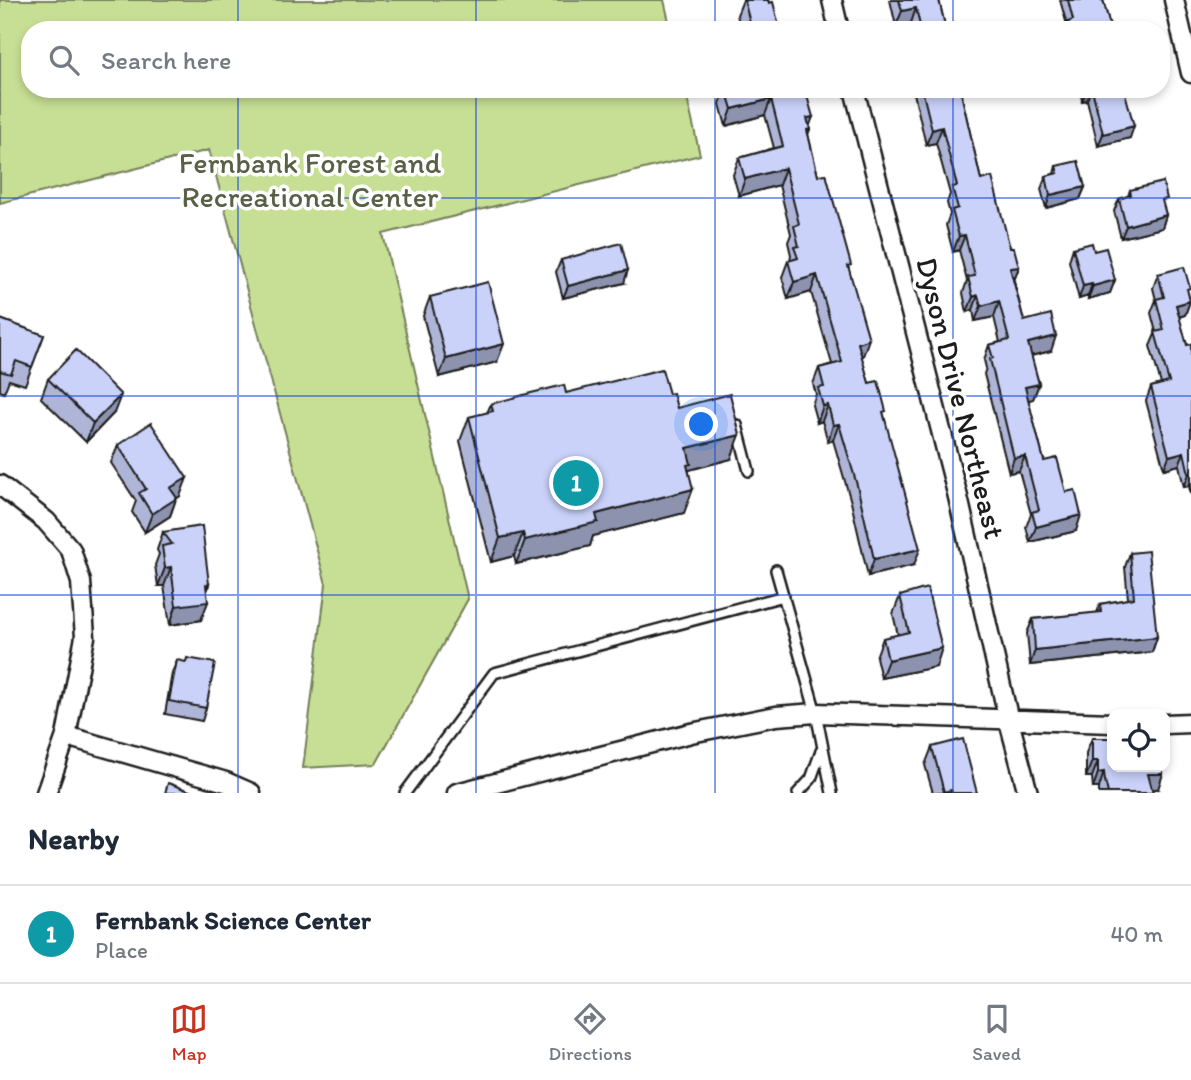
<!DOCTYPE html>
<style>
body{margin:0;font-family:Itim,sans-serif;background:#f6f6f7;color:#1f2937}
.controls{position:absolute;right:21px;bottom:21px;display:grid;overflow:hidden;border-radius:14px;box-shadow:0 4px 10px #0003}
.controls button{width:63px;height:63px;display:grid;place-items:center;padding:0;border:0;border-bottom:2px solid #e0e1e3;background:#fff;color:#1f2937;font:35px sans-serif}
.you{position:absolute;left:702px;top:425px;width:24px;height:24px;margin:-18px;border:5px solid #fff;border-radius:50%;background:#1a73e8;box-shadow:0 0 0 10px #1a73e833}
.badge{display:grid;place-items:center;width:46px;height:46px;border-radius:50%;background:#c8321e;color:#fff;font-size:23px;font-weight:700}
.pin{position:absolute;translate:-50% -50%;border:4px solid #fff;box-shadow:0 2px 7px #0006}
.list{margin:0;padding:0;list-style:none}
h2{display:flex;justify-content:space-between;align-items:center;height:91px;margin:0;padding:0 28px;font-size:30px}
h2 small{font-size:23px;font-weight:400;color:#747a83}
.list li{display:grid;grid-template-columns:46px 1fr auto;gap:21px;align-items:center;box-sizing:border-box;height:98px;padding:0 28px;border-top:2px solid #e0e1e3}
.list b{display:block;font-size:26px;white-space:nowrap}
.list p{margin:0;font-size:23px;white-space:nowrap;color:#747a83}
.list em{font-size:23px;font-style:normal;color:#747a83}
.icon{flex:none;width:38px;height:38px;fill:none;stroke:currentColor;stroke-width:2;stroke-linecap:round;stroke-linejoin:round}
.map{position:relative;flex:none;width:1191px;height:793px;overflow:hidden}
.search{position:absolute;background:#fff;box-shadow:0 4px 10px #0003;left:21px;right:21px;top:21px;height:77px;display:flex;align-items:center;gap:18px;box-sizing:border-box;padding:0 24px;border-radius:28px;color:#747a83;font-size:26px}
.sheet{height:189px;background:#fff}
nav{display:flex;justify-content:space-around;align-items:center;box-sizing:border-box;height:98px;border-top:2px solid #e0e1e3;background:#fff;font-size:19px;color:#747a83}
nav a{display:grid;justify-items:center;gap:4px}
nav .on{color:#c8321e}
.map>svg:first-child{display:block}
.green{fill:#c7df95;stroke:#727e58;stroke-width:2}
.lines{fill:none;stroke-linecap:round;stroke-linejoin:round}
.lane-casing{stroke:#1c1c1c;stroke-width:14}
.street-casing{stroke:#1c1c1c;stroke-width:23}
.lane{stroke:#fff;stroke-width:9}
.street{stroke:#fff;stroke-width:18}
.wall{fill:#aeb5d7;stroke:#1c1c1c;stroke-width:2}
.shaded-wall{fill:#8d93af;stroke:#1c1c1c;stroke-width:2}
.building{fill:#cad2fa;stroke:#1c1c1c;stroke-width:2}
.grid{fill:none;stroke:#1d4ed8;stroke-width:2;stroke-opacity:0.55}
.labels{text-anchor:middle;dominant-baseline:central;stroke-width:7;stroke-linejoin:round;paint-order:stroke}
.park-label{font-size:30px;fill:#586046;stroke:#fff}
.street-label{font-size:30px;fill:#1c1c1c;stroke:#fff}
</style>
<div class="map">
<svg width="1191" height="793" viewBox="0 0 1191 793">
<rect width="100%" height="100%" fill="#fff"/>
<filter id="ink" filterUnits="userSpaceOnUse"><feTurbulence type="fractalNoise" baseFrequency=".0143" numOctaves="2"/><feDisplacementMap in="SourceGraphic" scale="14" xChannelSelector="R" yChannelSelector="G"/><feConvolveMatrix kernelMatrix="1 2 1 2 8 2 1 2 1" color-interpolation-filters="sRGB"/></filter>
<g filter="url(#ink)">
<path class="green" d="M0,0H664L671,30H30V89H685L700,155L383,234L468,599L376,764L303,768L326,584L209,150L0,203Z"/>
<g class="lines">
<g class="lane-casing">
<path id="lane" d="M737,425L749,471
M776,570L816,713L832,793
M405,793L494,673L784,596
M798,793L811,779L821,751"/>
</g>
<g class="street-casing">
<path id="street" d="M832,0L839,30
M1174,0L1191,73
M854,89L958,497L1009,721L1028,793
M0,485L46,521L71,550L81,582L85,637L66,736L46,793
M1165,724L1191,723
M66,736L226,782L251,793
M457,793L691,733L776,716L816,713L1112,723"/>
</g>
<use href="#lane" class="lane"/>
<use href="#street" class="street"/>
</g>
<path class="wall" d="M743,0H768L780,30H741L737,15Z
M890,0H939L946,30H912L911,23L896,26Z
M1060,0H1103L1111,30H1065L1067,25Z
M725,89H805L810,129L808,134L818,176L849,270L863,356H861L869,383L884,415L914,565L868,576L851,502L833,440L828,442L822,421L817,423L812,405L816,394L813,384L819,368L832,364L811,292L788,299L782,277L788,261L790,260L791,255L788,242L791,234L779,185L739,196L733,175L739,158L774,148L765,115L726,126L720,104Z
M913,89H960L981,180L1019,267L1014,281L1024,321L1051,351L1031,356L1039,384L1033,399L1028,400L1044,461L1076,531L1030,542L1026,527L1031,514L1019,471L1009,473L984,374L986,368L984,360L989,345L1000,342L994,317L975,321L973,310L967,312L963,293L967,281L959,250L953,252L946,225L950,214L947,203L950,194L936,143L926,145Z
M1080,89H1124L1130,138L1098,146L1087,100L1082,101Z
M1056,166L1085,187L1080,199L1046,208L1041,189L1046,176L1054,174Z
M1130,190L1164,208L1166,215L1162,228L1121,238L1114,211L1119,199L1128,196Z
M1073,248L1094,251L1115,280L1110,293L1088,299V296L1079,299L1069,261Z
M561,260L624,283L563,298L556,272Z
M1158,274L1188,293L1190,301L1185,315L1179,317L1187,345L1191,344V495L1189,486L1184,487L1179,465L1164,469L1146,401L1151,387L1161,384L1150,346L1156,332L1151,313L1156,300L1153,288Z
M430,297L497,362L439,377L423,316Z
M0,319L44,335L25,385L9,380L4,393L0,391Z
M48,379L114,413L86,442L41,398Z
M566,393L669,394L677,408L731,459L689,470L684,513L593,536L590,546L516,564L514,556L491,562L460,441L469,417L487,413L491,404Z
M118,445L180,496L176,499L170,516L145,532L132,512L136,501L111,463Z
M163,532L209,584L207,591L201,620L170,625L164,586H158L155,565L159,554L157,550Z
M1130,553L1157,637L1152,652L1030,665L1027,633L1033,619L1097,613L1100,604L1128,599L1125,567Z
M900,596L936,667L881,678L876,657L883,638L898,635L893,614Z
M177,660L206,708L202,721L165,714L172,673Z
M1092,738L1158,789H1152L1153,793H1099V788H1093L1092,777H1086V753Z
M932,747L977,793H933L925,765Z"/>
<path class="shaded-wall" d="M916,8L911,23L896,26L902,11Z
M1087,89H1091L1087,100L1082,101Z
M771,99L765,115L726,126L732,109Z
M813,117L808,130L810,129L804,146L807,118Z
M1134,126L1130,138L1098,146L1103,134Z
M942,127L936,143L926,145L932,130Z
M785,168L779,185L739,196L745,179Z
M1085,187L1080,199L1046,208L1050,195Z
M1166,215L1162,228L1121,238L1126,226Z
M965,235L959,250L953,252L959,236Z
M1019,267L1013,282L1010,268Z
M628,270L624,283L563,298L568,286Z
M817,275L811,292L788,299L794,282Z
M1115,280L1110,293L1088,299L1093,286Z
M1092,284L1088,296L1079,299L1083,286Z
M978,295L973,310L967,312L973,297Z
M999,301L994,317L975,321L981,306Z
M1190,301L1185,315L1171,319L1176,305Z
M1056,336L1051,351L1022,358L1028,343Z
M869,339L863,356L852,359L858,343Z
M504,344L497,362L439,377L446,359Z
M1039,384L1033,399L1019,403L1025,387Z
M121,395L114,413L86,442L93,423Z
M828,405L822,421L817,423L823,406Z
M839,424L833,440L828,442L833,425Z
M740,435L731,459L689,470L682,488L687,448Z
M1184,452L1179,465L1164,469L1169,456Z
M1025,456L1019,471L1009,473L1014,458Z
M1191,473V480L1189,486L1184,487L1189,474Z
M187,478L180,496L176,499L170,516L145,532L152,514L170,488Z
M693,489L684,513L593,536L590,546L516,564L525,540L596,514Z
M1081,515L1076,531L1030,542L1036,527Z
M523,533L514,556L491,562L500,538Z
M920,549L914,565L868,576L874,559Z
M171,567L164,586H158L165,568Z
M209,584L203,602H208L201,620L170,625L176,606L206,585Z
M1157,637L1152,652L1030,665L1035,650Z
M942,648L936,667L881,678L888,660Z
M1092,761H1098L1092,777H1086Z
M1104,772L1099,788H1093L1098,773Z
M1148,774H1163L1158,789H1142Z"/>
<path class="building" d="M744,0H768L769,3L773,2L780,30H752Z
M899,0H939L946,30H921L916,8L902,11Z
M1068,0H1103L1111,30H1070L1068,22L1073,20Z
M726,89H805L813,117L807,118L810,129L807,130L818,176L826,174L851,265L848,266L869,339L858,343L869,383L878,381L886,411L883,412L920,549L874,559L857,485L839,424L833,425L828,405L823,406L818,388L824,387L819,368L842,362L817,275L794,282L788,261L798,258L794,247L799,246L794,226L799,224L785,168L745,179L739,158L783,146L771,99L732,109Z
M922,89H960L981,180L992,177L1010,248H1014L1019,267L1010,268L1024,321L1051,314L1056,336L1028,343L1039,384L1025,387L1044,461L1057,458L1066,492L1075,490L1081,515L1036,527L1032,512L1039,510L1025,456L1014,458L990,359L993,358L989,345L1009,340L999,301L981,306L978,295L973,297L968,277L975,276L965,235L959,236L952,210L958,208L952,187L957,186L942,127L932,130Z
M1092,89H1124L1134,126L1103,134Z
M1078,161L1085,187L1050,195L1046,176L1058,173L1056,166Z
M1163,182L1167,199L1162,200L1166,215L1126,226L1119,199L1131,195L1130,190Z
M621,243L628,270L568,286L561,260Z
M1092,243L1094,251L1106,248L1115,280L1093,286L1092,284L1083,286L1073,248Z
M1184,267L1190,288L1187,289L1190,301L1176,305L1187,345L1191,344V473L1189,474L1184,452L1169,456L1151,387L1169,382L1155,332L1164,330L1156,299L1164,297L1158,274Z
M488,282L504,344L446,359L430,297Z
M0,319L44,335L32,367L16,361L11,374L0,371Z
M76,350L121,395L93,423L48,379Z
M662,369L669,394L673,393L677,408L730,394L740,435L687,448L691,464L687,465L693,489L596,514L598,522L525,540L523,533L500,538L469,417L493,411L491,404L527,394L564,385L566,393Z
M151,423L187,478L170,488L177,498L152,514L139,493L146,489L118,445Z
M202,526L209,584L206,585L208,602L176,606L171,567L165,568L162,546L172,544L163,532Z
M1148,551L1157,637L1035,650L1033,619L1101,612L1100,604L1134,598L1130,553Z
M927,588L942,648L888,660L883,638L909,632L900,596Z
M187,658L215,663L206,708L169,701L177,660L186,662Z
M1092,738H1112V767H1163V774H1148L1153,793H1108L1105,781L1104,772L1098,773V761H1092Z
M963,739L977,793H952L951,790L944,792L932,747Z
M168,783L195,793H165Z"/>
</g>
<path class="grid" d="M238,0V30M476,0V30M715,0V30M953,0V30M238,89V793M476,89V793M715,89V793M953,89V793M0,198H1191M0,396H1191M0,595H1191"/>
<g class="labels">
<g class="park-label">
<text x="310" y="162">Fernbank Forest and<tspan x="310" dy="34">Recreational Center</tspan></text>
</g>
<g class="street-label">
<text transform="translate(961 398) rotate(76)">Dyson Drive Northeast</text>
</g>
</g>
</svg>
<div class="controls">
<button><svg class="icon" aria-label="locate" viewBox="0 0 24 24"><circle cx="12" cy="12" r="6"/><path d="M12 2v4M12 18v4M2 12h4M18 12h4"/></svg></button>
</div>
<div class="you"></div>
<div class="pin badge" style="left:576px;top:483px;background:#0f9aa8">1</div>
<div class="search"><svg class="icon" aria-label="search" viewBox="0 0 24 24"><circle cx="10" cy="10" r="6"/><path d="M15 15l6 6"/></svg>Search here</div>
</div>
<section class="sheet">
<h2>Nearby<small></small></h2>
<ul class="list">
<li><span class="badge" style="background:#0f9aa8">1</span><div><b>Fernbank Science Center</b><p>Place</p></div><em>40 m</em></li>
</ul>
</section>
<nav>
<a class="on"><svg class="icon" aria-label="map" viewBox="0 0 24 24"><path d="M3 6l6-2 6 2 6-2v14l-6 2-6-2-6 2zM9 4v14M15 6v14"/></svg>Map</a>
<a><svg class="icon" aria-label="directions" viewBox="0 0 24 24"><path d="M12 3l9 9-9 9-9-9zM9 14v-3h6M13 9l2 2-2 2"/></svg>Directions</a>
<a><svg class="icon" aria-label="saved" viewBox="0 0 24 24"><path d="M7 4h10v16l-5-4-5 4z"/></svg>Saved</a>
</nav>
